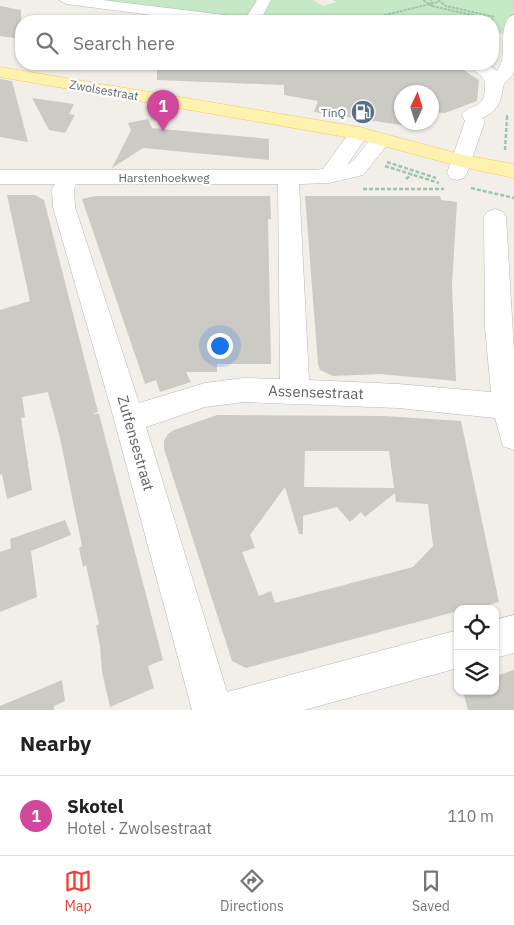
<!DOCTYPE html>
<meta charset="utf-8">
<style>
body{margin:0;font-family:"IBM Plex Sans",sans-serif;background:#f2f2f2;color:#222}
.controls{position:absolute;right:15px;bottom:15px;display:grid;overflow:hidden;border-radius:10px;box-shadow:0 1px 4px #0004}
.controls button{width:45px;height:45px;display:grid;place-items:center;padding:0;border:0;border-bottom:1px solid #e0e0e0;background:#fff;color:#222;font:25px sans-serif}
.compass{position:absolute;left:394px;top:85px;width:45px;height:45px;border-radius:50%;background:#fff;box-shadow:0 1px 4px #0004;rotate:4deg}
.you{position:absolute;left:219px;top:345px;width:18px;height:18px;margin:-12px;border:4px solid #fff;border-radius:50%;background:#1a73e8;box-shadow:0 0 0 8px #1a73e833}
.badge{display:grid;place-items:center;width:32px;height:32px;border-radius:50%;background:#ea4335;color:#fff;font-size:16px;font-weight:700}
.pin{position:absolute;translate:-50% -41px;filter:drop-shadow(0 1px 2px #0008)}
.pin::after{content:'';position:absolute;top:26px;width:18px;height:15px;background:inherit;clip-path:polygon(0 0,100% 0,50% 100%)}
.list{margin:0;padding:0;list-style:none}
h2{display:flex;justify-content:space-between;align-items:center;height:65px;margin:0;padding:0 20px;font-size:21px}
h2 small{font-size:16px;font-weight:400;color:#767676}
.list li{display:grid;grid-template-columns:32px 1fr auto;gap:15px;align-items:center;box-sizing:border-box;height:80px;padding:0 20px;border-top:1px solid #e0e0e0}
.list b{display:block;font-size:19px;white-space:nowrap}
.list p{margin:0;font-size:16px;white-space:nowrap;color:#767676}
.list em{font-size:16px;font-style:normal;color:#767676}
.icon{flex:none;width:28px;height:28px;fill:none;stroke:currentColor;stroke-width:2;stroke-linecap:round;stroke-linejoin:round}
.map{position:relative;flex:none;width:514px;height:710px;overflow:hidden}
.search{position:absolute;background:#fff;box-shadow:0 1px 4px #0004;left:15px;right:15px;top:15px;height:55px;display:flex;align-items:center;gap:12px;box-sizing:border-box;padding:0 18px;border-radius:20px;color:#767676;font-size:19px}
.sheet{height:145px;background:#fff}
nav{display:flex;justify-content:space-around;align-items:center;box-sizing:border-box;height:70px;border-top:1px solid #e0e0e0;background:#fff;font-size:14px;color:#767676}
nav a{display:grid;justify-items:center;gap:2px}
nav .on{color:#ea4335}
.map>svg:first-child{display:block}
.green{fill:#c5e8c5}
.building{fill:#cccac5;fill-rule:evenodd}
.lines{fill:none;stroke-linecap:round;stroke-linejoin:round}
.minor-casing{stroke:#b5b8bc;stroke-width:1}
.major-casing{stroke:#f2c960;stroke-width:1}
.path-far1{stroke:#9cc7a9;stroke-width:2;stroke-dasharray:3 1;stroke-linecap:butt}
.path{stroke:#9cc7a9;stroke-width:2.5;stroke-dasharray:4 2;stroke-linecap:butt}
.minor{fill:#fff;fill-rule:evenodd}
.major{fill:#fff2af;fill-rule:evenodd}
.labels{text-anchor:middle;dominant-baseline:central;stroke-width:4.5;stroke-linejoin:round;paint-order:stroke}
.far-street-label{font-size:12px;fill:#5f6368;stroke:#fff}
.far-service-label{font-size:12px;fill:#4e5e75;stroke:#fff;text-anchor:end}
.street-label{font-size:15px;fill:#5f6368;stroke:#fff}
</style>
<div class="map">
<svg width="514" height="710" viewBox="0 0 514 710">
<rect width="100%" height="100%" fill="#f1efe8"/>
<path class="green" d="M86,0H313L323,6L336,2L333,0H514V38L493,31V21H257L263,13L249,11L244,20Z"/>
<path class="building" d="M0,6L21,10V39L0,36Z
M157,64H454L479,80L477,101L445,113L432,112V92H402V122H414L408,126L314,112L318,101L284,95V85L157,80Z
M0,79L12,81L28,142L0,137Z
M32,98L74,104L69,114L75,115L65,133L49,130Z
M148,119L152,128L269,139V160L143,148L112,168L131,130L128,123Z
M7,195H35L44,200L98,412L92,414H99L163,660L148,666L154,688L110,707L102,672L100,646L96,626L99,624L86,565L83,567L79,548L82,546L60,438L48,392L22,397L25,417L21,418L32,490L7,499L2,474L0,475V310L30,301Z
M95,196H270L271,219H268L271,364H217V372H186L191,382L160,392L156,380L145,384L82,199Z
M305,196H440L441,200L457,202L452,285L456,381L380,374L333,376L320,370L318,364Z
M217,415L384,416L461,421L499,602L474,609H458V611L246,668L232,661L164,449V441L168,434L174,430ZM305,451H389L394,488L304,487ZM285,487L299,534H303V516L337,507L350,522L361,512L365,517L395,493L396,502L428,504L433,546L413,567L275,603L271,591L259,596L242,552L255,548L250,535Z
M65,520L71,535L31,551L37,597L0,612V552L11,548L10,539Z
M514,670V710H468L463,691H495V676Z
M62,680L65,701L54,706V710H0V706Z"/>
<g class="lines">
<g class="minor-casing">
<path id="minor" d="M59,0H102L233,16L241,21H198L66,4Z
M257,0H271L260,21H244Z
M514,15C514,29 514,59 514,71C512,78 504,81 503,87C501,102 497,112 482,118L485,121L467,173L464,178L457,180L450,178L447,173L465,121L462,115C471,102 484,111 485,88C485,84 485,80 482,77C478,72 471,70 467,64H487L497,71C509,56 497,34 509,17Z
M359,127L366,129L369,133L347,165C363,156 368,130 389,135L392,139L363,175L329,183L299,184L309,380L398,384L491,392L485,327L484,217L487,212L495,209L503,212L506,217L514,351V450L503,446L495,418L398,408L244,402L205,407L146,427L227,692L458,630V668L304,710H192L114,419L53,207L52,189L55,184H0V170H313L323,169L352,129ZM76,184H278L280,379L244,378L205,383L139,403L75,207L74,189Z
M514,615V653L495,658V620Z"/>
</g>
<g class="major-casing">
<path id="major" d="M0,67L359,127L463,155L514,164V178L462,167L357,139L0,77Z"/>
</g>
<path class="path-far1" d="M423,0L432,6L431,0
M438,0L446,6L495,17
M432,6L494,20
M276,16L307,21
M361,21L438,2
M507,118V114"/>
<path class="path" d="M505,150L507,117
M387,162L436,178
M385,166L439,183
M406,179L412,174
M471,188L514,198
M363,189H444"/>
<use href="#minor" class="minor"/>
<use href="#major" class="major"/>
</g>
<defs>
<g id="fuel-disc" transform="scale(1.25)"><circle r="9.5" fill="#5c6f8a" stroke="#fff"/><path d="M-5.5-6h7V0h2V4h1.3V-2.5L3-4.5l.8-.8L6-3V5H2.5V1h-1V6h-7ZM-4.2-4.7v3.2H.2V-4.7Z" fill="#fff"/></g>
</defs>
<g fill-rule="evenodd">
<use href="#fuel-disc" x="363" y="112"/>
</g>
<g class="labels">
<g class="far-street-label">
<text transform="translate(104 90) rotate(10)">Zwolsestraat</text>
<text x="164" y="177">Harstenhoekweg</text>
</g>
<g class="far-service-label">
<text x="346" y="112">TinQ</text>
</g>
<g class="street-label">
<text transform="translate(316 392) rotate(2)">Assensestraat</text>
<text transform="translate(136 443) rotate(74)">Zutfensestraat</text>
</g>
</g>
</svg>
<div class="controls">
<button><svg class="icon" aria-label="locate" viewBox="0 0 24 24"><circle cx="12" cy="12" r="6"/><path d="M12 2v4M12 18v4M2 12h4M18 12h4"/></svg></button>
<button><svg class="icon" aria-label="layers" viewBox="0 0 24 24"><path d="M12 4l9 5-9 5-9-5zM3 14l9 5 9-5"/></svg></button>
</div>
<svg class="compass" viewBox="-18 -18 36 36"><path d="M0-13l5 13h-10z" fill="#e53935"/><path d="M0 13l5-13h-10z" fill="#767676"/></svg>
<div class="you"></div>
<div class="pin badge" style="left:163px;top:131px;background:#d1479c">1</div>
<div class="search"><svg class="icon" aria-label="search" viewBox="0 0 24 24"><circle cx="10" cy="10" r="6"/><path d="M15 15l6 6"/></svg>Search here</div>
</div>
<section class="sheet">
<h2>Nearby<small></small></h2>
<ul class="list">
<li><span class="badge" style="background:#d1479c">1</span><div><b>Skotel</b><p>Hotel · Zwolsestraat</p></div><em>110 m</em></li>
</ul>
</section>
<nav>
<a class="on"><svg class="icon" aria-label="map" viewBox="0 0 24 24"><path d="M3 6l6-2 6 2 6-2v14l-6 2-6-2-6 2zM9 4v14M15 6v14"/></svg>Map</a>
<a><svg class="icon" aria-label="directions" viewBox="0 0 24 24"><path d="M12 3l9 9-9 9-9-9zM9 14v-3h6M13 9l2 2-2 2"/></svg>Directions</a>
<a><svg class="icon" aria-label="saved" viewBox="0 0 24 24"><path d="M7 4h10v16l-5-4-5 4z"/></svg>Saved</a>
</nav>
